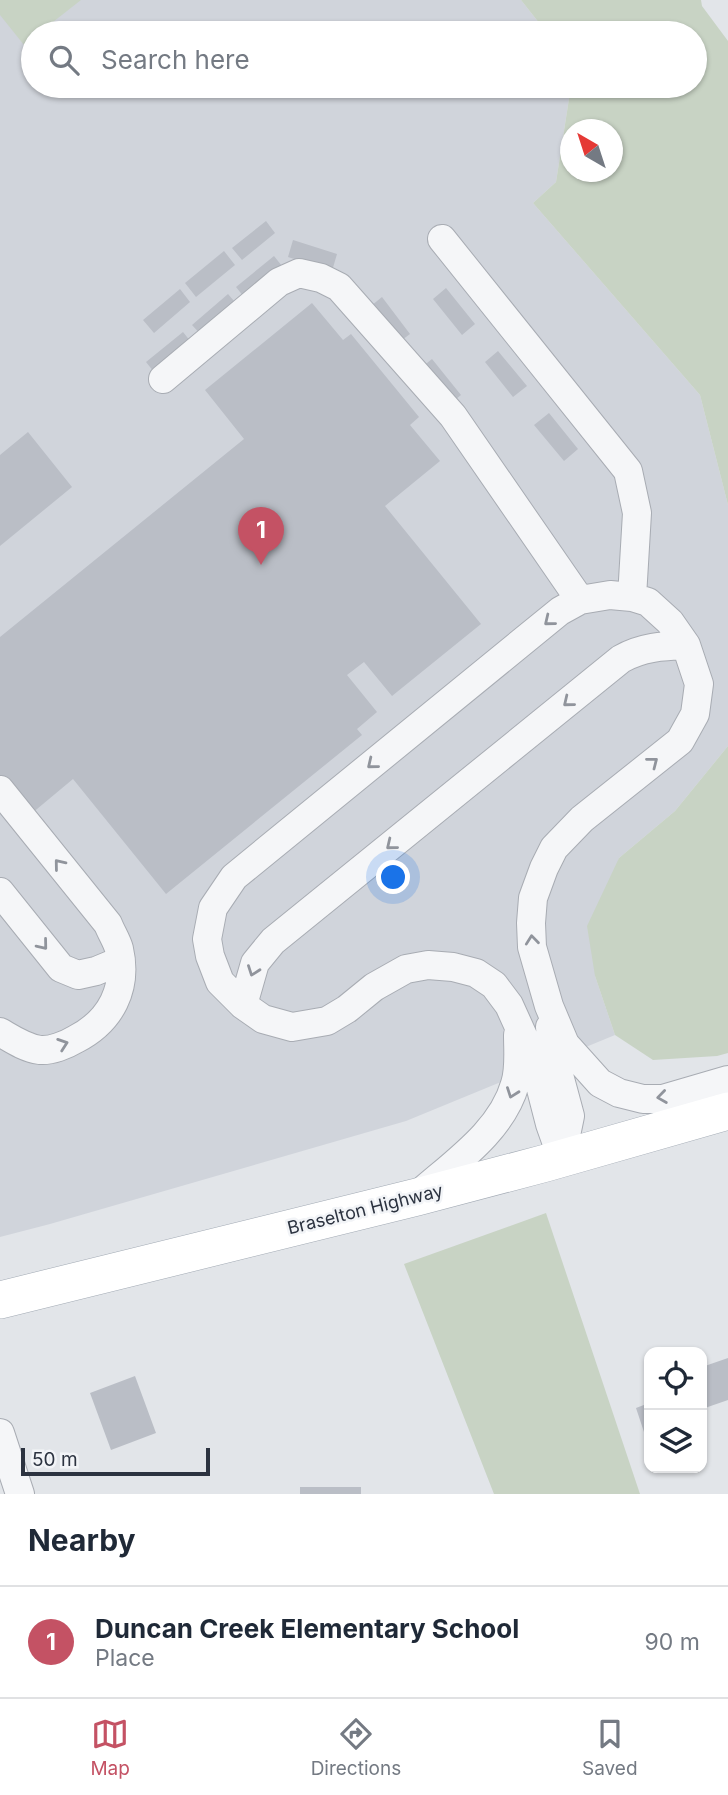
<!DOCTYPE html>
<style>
body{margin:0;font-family:Inter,sans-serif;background:#f6f6f7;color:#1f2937}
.controls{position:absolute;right:21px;bottom:21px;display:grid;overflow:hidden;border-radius:14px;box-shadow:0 2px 5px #0004}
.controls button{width:63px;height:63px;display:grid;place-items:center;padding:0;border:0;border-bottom:2px solid #e0e1e3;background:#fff;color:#1f2937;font:35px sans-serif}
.compass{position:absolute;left:560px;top:119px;width:63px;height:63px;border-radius:50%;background:#fff;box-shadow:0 2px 5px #0004;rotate:321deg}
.scale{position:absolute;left:21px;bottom:18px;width:189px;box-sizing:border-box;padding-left:7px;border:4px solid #2c3340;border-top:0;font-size:19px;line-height:24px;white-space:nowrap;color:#2c3340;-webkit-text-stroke:5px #f2f4f7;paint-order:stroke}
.you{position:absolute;left:394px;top:878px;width:24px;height:24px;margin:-18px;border:5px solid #fff;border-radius:50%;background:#1a73e8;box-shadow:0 0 0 10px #1a73e833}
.badge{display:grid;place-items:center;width:46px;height:46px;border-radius:50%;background:#c45264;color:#fff;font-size:23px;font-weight:700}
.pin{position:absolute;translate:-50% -58px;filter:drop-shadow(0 2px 4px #0008)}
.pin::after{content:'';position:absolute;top:37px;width:24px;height:21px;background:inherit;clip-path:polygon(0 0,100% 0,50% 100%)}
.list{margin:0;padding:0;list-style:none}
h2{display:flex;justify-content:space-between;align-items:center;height:91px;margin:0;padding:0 28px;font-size:30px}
h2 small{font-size:23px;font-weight:400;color:#747a83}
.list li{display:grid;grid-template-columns:46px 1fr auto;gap:21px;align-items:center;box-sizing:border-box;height:112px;padding:0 28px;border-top:2px solid #e0e1e3}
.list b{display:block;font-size:26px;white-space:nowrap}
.list p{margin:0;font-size:23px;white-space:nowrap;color:#747a83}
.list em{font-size:23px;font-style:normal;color:#747a83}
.icon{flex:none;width:38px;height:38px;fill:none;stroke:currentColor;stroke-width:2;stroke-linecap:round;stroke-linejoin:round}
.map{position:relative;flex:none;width:728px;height:1494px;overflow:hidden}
.search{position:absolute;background:#fff;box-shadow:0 2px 5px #0004;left:21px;right:21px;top:21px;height:77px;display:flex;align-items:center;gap:18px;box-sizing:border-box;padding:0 24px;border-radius:38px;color:#747a83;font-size:26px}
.sheet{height:203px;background:#fff}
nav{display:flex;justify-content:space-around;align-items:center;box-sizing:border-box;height:98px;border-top:2px solid #e0e1e3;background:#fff;font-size:19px;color:#747a83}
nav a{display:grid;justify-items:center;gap:4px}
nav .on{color:#c45264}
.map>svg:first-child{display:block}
.built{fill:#d0d4db}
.green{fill:#c8d3c4;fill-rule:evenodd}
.building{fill:#babec6}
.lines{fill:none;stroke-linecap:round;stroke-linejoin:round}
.minor-casing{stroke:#a8acb3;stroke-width:30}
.major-casing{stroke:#a2aab4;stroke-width:38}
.minor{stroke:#f5f6f8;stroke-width:28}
.major{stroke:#fff;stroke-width:37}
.oneway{stroke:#90949c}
.labels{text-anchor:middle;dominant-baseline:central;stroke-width:5;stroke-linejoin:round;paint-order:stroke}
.street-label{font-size:18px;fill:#2c3340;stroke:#f2f4f7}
</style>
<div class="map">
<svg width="728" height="1494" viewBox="0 0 728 1494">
<rect width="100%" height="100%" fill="#e2e5e9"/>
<path class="built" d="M0,0H521L547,33H33V86H571L556,182L533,203L700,395L728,505V746L675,811L619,858L595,976L615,1035L406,1121L50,1224L0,1237Z"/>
<path class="green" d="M0,0H81L39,33H33V38L24,45L0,15Z
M521,0H701L702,6L728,41V505L700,395L533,203L556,182L571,86H695V33H547ZM570,130H612V172H570Z
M728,746V1053L717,1056L653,1060L615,1035L595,976L587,926L619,858L675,811Z
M546,1213L640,1494H494L404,1264Z"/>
<path class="building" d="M266,221L275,233L242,260L232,248Z
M293,240L337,254L332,271L288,257Z
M224,251L235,265L196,297L185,283Z
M274,256L286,271L248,302L236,287Z
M446,288L475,324L462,335L433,299Z
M180,289L190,302L154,333L143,320Z
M228,294L240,308L204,338L192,325Z
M382,297L410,334L394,346L366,310Z
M312,303L343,340L351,334L419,417L410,425L440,461L385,506L481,624L392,696L364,662L347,675L377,712L357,729L362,735L166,894L73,779L31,814L0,776V637L244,439L205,390Z
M183,332L195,347L158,377L146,362Z
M498,351L527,386L513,397L485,362Z
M432,359L461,395L446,407L417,371Z
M549,413L578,449L564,461L534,425Z
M28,432L72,487L0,546V455Z
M728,1358V1400L702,1409V1367Z
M135,1376L156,1433L111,1450L90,1393Z
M649,1403V1447L636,1408Z
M300,1487H361V1494H300Z"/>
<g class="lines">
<g class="minor-casing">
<path id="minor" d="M442,239L628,471L637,513L632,597
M163,379L279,282L299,273L321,278L339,287L453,416L580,600
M0,790L108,924C111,932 117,941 119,949C128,988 111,1021 76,1039C66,1045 51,1051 40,1050C25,1048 12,1039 0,1032
M0,892L61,968L78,975L96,971L120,961
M243,1005L255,963L273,941L621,659C642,647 663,646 686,645
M550,1027L552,1049L570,1116L562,1155
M562,1158L550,1124L533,1058L509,1005L494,985L476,973L453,967L428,965L406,969L374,987L347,1009L327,1021L292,1027L263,1019L243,1005L220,982L210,956L207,939L213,908L234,877L560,611L580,600L610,595L632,597L648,602L670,622L686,645L699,684L695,714L680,741L582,819L554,848L544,868L533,898L531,923L532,947L549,1006L565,1044L600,1083L619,1093L643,1099H663L728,1080
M419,1194C454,1163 502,1131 515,1084C520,1069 518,1051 518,1035
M0,1433L20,1494"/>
</g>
<g class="major-casing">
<path id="major" d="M0,1300L417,1197L546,1163L728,1111"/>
</g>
<use href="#minor" class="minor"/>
<use href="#major" class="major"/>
</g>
<defs><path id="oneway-chevron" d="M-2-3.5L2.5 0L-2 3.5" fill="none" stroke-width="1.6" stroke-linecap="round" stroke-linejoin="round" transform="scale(1.75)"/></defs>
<g class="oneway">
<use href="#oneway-chevron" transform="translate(549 621) rotate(141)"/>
<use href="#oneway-chevron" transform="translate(568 702) rotate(141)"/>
<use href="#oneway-chevron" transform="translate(653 762) rotate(-38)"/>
<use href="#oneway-chevron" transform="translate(372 764) rotate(141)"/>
<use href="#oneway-chevron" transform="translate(391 845) rotate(141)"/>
<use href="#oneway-chevron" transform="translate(59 864) rotate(-129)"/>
<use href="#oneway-chevron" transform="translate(532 940) rotate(-96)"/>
<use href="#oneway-chevron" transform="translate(43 945) rotate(51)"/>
<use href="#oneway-chevron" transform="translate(253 971) rotate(110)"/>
<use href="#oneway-chevron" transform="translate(63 1044) rotate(-19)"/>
<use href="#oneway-chevron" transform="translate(512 1093) rotate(110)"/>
<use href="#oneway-chevron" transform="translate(662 1097) rotate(172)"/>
</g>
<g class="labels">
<g class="street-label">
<text transform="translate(365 1209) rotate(-14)">Braselton Highway</text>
</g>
</g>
</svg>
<div class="controls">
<button><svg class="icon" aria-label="locate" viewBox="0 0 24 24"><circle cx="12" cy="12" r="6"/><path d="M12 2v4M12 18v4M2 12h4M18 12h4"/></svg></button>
<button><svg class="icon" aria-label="layers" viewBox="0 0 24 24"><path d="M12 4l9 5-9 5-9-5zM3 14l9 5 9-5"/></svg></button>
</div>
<svg class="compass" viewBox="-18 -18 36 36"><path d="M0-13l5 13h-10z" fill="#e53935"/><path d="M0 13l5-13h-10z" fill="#747a83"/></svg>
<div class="scale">50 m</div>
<div class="you"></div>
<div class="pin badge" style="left:261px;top:565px">1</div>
<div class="search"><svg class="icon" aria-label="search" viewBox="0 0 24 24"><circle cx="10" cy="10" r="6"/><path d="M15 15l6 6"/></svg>Search here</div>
</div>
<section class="sheet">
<h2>Nearby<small></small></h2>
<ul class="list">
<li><span class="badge">1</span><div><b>Duncan Creek Elementary School</b><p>Place</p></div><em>90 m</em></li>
</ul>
</section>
<nav>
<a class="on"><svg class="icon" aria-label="map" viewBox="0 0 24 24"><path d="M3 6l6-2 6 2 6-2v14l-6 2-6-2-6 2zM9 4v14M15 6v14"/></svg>Map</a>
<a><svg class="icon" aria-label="directions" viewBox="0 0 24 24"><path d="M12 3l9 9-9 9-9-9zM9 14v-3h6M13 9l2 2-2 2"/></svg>Directions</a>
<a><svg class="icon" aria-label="saved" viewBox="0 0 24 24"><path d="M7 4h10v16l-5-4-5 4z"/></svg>Saved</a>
</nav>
